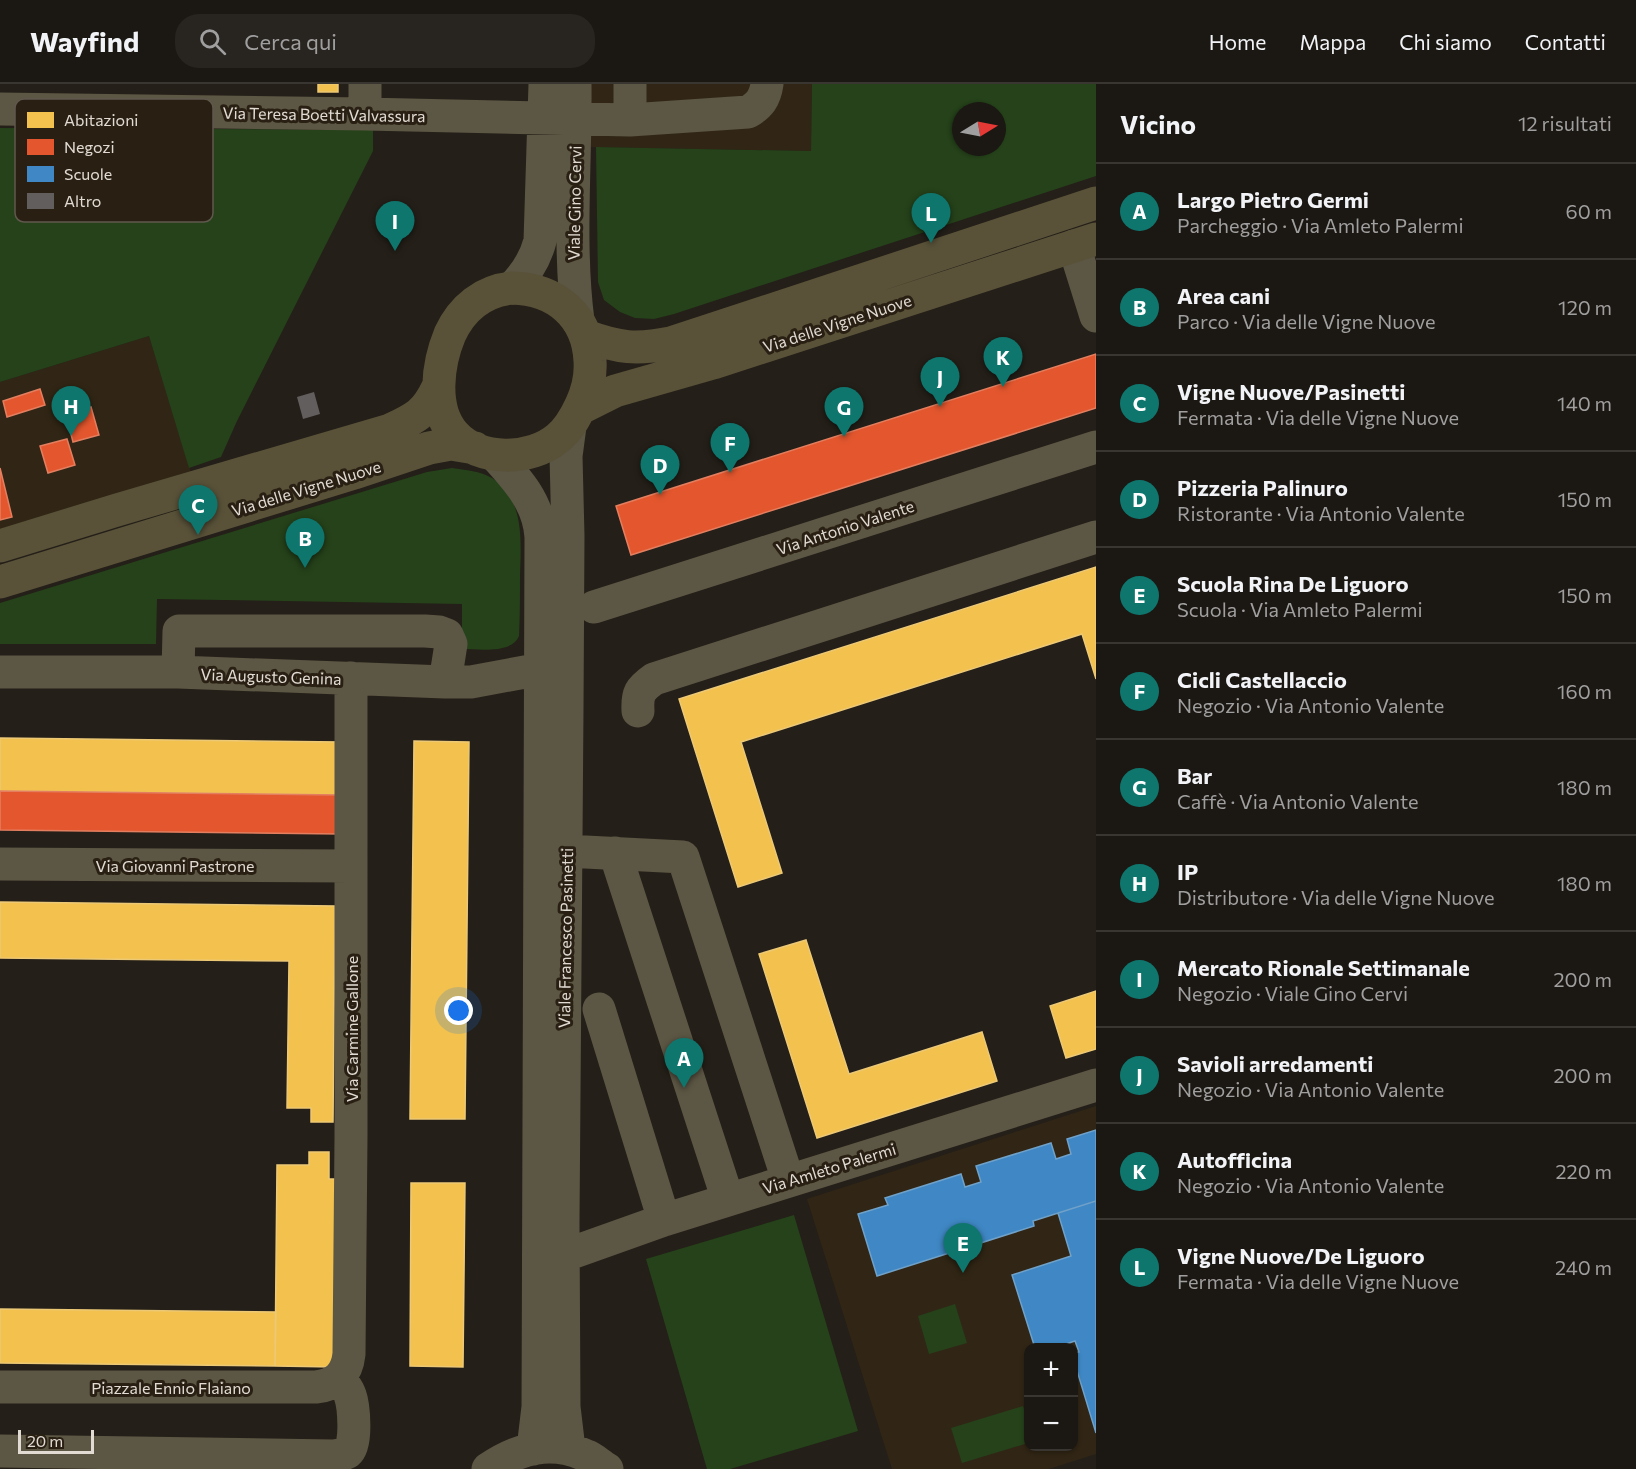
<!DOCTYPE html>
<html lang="it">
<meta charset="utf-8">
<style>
body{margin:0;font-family:Commissioner,sans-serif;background:#282420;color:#f1f3f6}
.controls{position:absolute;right:18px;bottom:18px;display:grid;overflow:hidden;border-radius:12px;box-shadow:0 2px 4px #0004}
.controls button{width:54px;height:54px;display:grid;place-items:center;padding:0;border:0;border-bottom:2px solid #393632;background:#1b1712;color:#f1f3f6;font:30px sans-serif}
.compass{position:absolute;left:952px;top:18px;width:54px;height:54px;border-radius:50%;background:#1b1712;box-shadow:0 2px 4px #0004;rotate:80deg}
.scale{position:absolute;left:18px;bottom:15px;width:76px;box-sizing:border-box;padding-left:6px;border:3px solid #e1dbd3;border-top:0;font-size:16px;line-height:21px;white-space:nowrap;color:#e1dbd3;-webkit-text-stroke:4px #292013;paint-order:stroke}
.you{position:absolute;left:459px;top:927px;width:21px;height:21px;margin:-15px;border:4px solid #fff;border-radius:50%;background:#1a73e8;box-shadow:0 0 0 9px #1a73e833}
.badge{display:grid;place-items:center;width:39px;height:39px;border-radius:50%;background:#0f766e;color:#fff;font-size:20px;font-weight:700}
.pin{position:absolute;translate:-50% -50px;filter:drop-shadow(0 2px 3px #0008)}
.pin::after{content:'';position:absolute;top:32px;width:21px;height:18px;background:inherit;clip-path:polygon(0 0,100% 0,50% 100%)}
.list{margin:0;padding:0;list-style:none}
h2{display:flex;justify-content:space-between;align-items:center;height:78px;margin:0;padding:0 24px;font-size:26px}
h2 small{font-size:20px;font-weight:400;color:#a09f9f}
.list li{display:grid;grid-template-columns:39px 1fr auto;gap:18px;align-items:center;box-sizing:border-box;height:96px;padding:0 24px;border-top:2px solid #393632}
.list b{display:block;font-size:22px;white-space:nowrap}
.list p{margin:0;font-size:20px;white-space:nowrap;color:#a09f9f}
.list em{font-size:20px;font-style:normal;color:#a09f9f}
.icon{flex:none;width:33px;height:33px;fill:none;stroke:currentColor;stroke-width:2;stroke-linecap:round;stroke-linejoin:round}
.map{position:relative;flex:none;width:1096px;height:1385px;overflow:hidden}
header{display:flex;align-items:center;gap:36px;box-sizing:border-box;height:84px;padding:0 30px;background:#1b1712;border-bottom:2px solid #393632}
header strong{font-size:28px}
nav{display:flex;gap:33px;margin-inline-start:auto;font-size:21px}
.search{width:420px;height:54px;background:#282420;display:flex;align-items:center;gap:15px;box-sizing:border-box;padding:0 21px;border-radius:24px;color:#a09f9f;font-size:22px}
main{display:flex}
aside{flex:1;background:#1b1712}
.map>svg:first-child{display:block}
.built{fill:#312615;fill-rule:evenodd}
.green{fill:#25421a;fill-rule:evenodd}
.homes{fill:#f2c14e;stroke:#edc976;stroke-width:1.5}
.shops{fill:#e4572e;stroke:#e37f60;stroke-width:1.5}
.schools{fill:#3f88c5;stroke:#70a1c9;stroke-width:1.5}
.building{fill:#625e5e}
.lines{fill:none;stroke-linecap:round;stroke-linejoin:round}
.minor{stroke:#5c5644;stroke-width:33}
.major{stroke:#595239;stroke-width:33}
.labels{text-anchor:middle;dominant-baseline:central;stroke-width:6;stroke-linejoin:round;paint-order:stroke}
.street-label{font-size:16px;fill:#e1dbd3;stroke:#292013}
.key{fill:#292013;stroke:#60584d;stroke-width:1.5}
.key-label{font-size:16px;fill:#e1dbd3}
</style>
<header>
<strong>Wayfind</strong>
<div class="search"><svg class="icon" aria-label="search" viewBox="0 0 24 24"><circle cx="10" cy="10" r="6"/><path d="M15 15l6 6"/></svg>Cerca qui</div>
<nav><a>Home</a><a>Mappa</a><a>Chi siamo</a><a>Contatti</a></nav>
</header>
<main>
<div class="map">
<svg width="1096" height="1385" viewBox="0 0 1096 1385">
<rect width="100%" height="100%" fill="#241f18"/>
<path class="built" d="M589,0H812L811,67L589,63Z
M149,252L193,395L0,454V298Z
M1096,1022V1370L1049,1385H892L807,1115ZM1028,1264H1074V1362H1028Z"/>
<path class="green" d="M812,0H1096V92L674,230L654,235L635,234L620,228L604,216L598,198L596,63L811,67ZM961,27H997V63H961Z
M0,44L373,46V67L237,337L221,373L189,384L149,252L0,298Z
M452,384C466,386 480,387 492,394C525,414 521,459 520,492C520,512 520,532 519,552C512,570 479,565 462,565V520L157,515L156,560H0V519L427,388Z
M794,1131L858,1347L730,1385H707L646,1175Z
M955,1220L967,1259L929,1270L918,1232Z
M1023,1322L1028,1339V1359L962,1379L951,1344Z"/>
<path class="homes" d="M318,0H338V8H318Z
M1096,483V595L1082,550L741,658L782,789L738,803L679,615Z
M0,654L340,658V711L0,707Z
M414,657L469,658L465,1035H410Z
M0,818L335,822L333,1038H311V1024H287L289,877L0,874Z
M806,856L849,990L982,948L997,997L817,1054L759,870Z
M1096,907V965L1066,974L1050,922Z
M309,1068H329V1095H336L334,1283L275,1282L277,1081H309Z
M411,1099H465L463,1283L410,1282Z
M0,1225L276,1228L275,1282L0,1279Z"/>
<path class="shops" d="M1096,270V324L631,471L616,422Z
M40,305L45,321L7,333L3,317Z
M91,323L99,351L73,358L66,330Z
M67,355L75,381L48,389L40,362Z
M0,384L12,433L0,436Z
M0,707L340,711V750L0,746Z"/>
<path class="schools" d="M1096,1046V1117L1033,1137L1034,1142L877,1192L858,1130L888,1121L885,1114L961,1090L965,1103L981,1098L976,1082L1051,1059L1056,1075L1071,1070L1067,1055Z
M1096,1117V1349L1074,1277V1269L1079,1268L1075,1257L1054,1264H1035L1012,1191L1071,1172L1058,1129Z"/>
<path class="building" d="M314,308L320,330L303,335L297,313Z"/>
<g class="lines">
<path class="minor" d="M575,0C576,79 568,159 578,237
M630,0V36
M0,25L365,30L630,36L748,28C760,21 765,14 767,0
M365,30V0
M1074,162L1096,232
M512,204C526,190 535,176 540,157L545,0
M495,371C517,395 539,419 541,453L538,1323L533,1365
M594,523L1096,363
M0,588H178L445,598H471L541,585H564
M178,588L179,547H425L439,548L447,551L451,560L445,598
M638,627C637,609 640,605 654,595L1096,453
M566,767L683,773L788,1096
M615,769L728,1116
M0,780L351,782
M599,925L664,1136
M563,1172L664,1136L1096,1001
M0,1303H316C336,1301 347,1290 349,1270L351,1053V594
M569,1365L564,1323L563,1138L567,626L568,452L566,372L570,342
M0,1367L334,1372C339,1371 344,1371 348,1368C357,1361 354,1322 350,1311C348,1305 343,1299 340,1294
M488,1385C519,1364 552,1355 587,1372C594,1375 600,1381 607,1385"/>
<path class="major" d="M512,204C556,205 588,232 590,277C591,292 588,306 581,321C575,334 569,345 558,354C531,377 479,378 454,350C431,324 438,279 450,250C462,224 483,207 512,204Z
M586,252C619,264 636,266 671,259L1096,119
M579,325L615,307L713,279L1096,155
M0,462L117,426L390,346C416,334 426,329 438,303
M0,498L354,389L429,364L451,360L475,364"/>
</g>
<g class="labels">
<g class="street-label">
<text transform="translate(324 30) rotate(1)">Via Teresa Boetti Valvassura</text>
<text transform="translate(574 119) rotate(-89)">Viale Gino Cervi</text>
<text transform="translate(837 239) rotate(-18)">Via delle Vigne Nuove</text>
<text transform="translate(306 404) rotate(-17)">Via delle Vigne Nuove</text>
<text transform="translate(845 443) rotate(-18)">Via Antonio Valente</text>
<text transform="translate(271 592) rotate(2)">Via Augusto Genina</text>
<text x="175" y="781">Via Giovanni Pastrone</text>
<text transform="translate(565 854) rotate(-89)">Viale Francesco Pasinetti</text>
<text transform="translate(351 945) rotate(-90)">Via Carmine Gallone</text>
<text transform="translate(829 1084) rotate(-17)">Via Amleto Palermi</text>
<text x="171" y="1303">Piazzale Ennio Flaiano</text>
</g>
</g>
<rect x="15" y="15" width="198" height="123" rx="9" class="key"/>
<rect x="27" y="28" width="27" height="16" fill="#f2c14e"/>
<rect x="27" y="55" width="27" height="16" fill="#e4572e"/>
<rect x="27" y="82" width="27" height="16" fill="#3f88c5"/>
<rect x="27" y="109" width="27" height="16" fill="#625e5e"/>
<g class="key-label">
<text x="64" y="42">Abitazioni</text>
<text x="64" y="69">Negozi</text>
<text x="64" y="96">Scuole</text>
<text x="64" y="123">Altro</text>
</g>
</svg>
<div class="controls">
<button>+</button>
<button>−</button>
</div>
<svg class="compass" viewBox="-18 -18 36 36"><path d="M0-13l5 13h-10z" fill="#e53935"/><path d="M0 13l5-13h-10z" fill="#a09f9f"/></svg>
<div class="scale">20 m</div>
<div class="you"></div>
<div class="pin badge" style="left:684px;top:1004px">A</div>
<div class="pin badge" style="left:305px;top:484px">B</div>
<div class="pin badge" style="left:198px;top:451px">C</div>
<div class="pin badge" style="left:660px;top:411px">D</div>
<div class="pin badge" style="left:963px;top:1189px">E</div>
<div class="pin badge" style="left:730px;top:389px">F</div>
<div class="pin badge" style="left:844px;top:353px">G</div>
<div class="pin badge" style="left:71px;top:352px">H</div>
<div class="pin badge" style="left:395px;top:167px">I</div>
<div class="pin badge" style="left:940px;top:323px">J</div>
<div class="pin badge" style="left:1003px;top:303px">K</div>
<div class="pin badge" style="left:931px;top:159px">L</div>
</div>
<aside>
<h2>Vicino<small>12 risultati</small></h2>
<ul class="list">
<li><span class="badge">A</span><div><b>Largo Pietro Germi</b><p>Parcheggio · Via Amleto Palermi</p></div><em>60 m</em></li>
<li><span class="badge">B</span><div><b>Area cani</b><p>Parco · Via delle Vigne Nuove</p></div><em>120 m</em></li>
<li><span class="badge">C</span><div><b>Vigne Nuove/Pasinetti</b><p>Fermata · Via delle Vigne Nuove</p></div><em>140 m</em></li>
<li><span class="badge">D</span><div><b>Pizzeria Palinuro</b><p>Ristorante · Via Antonio Valente</p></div><em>150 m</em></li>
<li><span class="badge">E</span><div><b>Scuola Rina De Liguoro</b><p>Scuola · Via Amleto Palermi</p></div><em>150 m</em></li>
<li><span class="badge">F</span><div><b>Cicli Castellaccio</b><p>Negozio · Via Antonio Valente</p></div><em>160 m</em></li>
<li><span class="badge">G</span><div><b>Bar</b><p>Caffè · Via Antonio Valente</p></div><em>180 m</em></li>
<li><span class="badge">H</span><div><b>IP</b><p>Distributore · Via delle Vigne Nuove</p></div><em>180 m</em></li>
<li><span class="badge">I</span><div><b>Mercato Rionale Settimanale</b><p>Negozio · Viale Gino Cervi</p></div><em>200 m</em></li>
<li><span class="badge">J</span><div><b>Savioli arredamenti</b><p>Negozio · Via Antonio Valente</p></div><em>200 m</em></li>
<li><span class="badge">K</span><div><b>Autofficina</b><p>Negozio · Via Antonio Valente</p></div><em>220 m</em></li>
<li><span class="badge">L</span><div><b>Vigne Nuove/De Liguoro</b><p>Fermata · Via delle Vigne Nuove</p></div><em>240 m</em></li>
</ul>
</aside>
</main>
